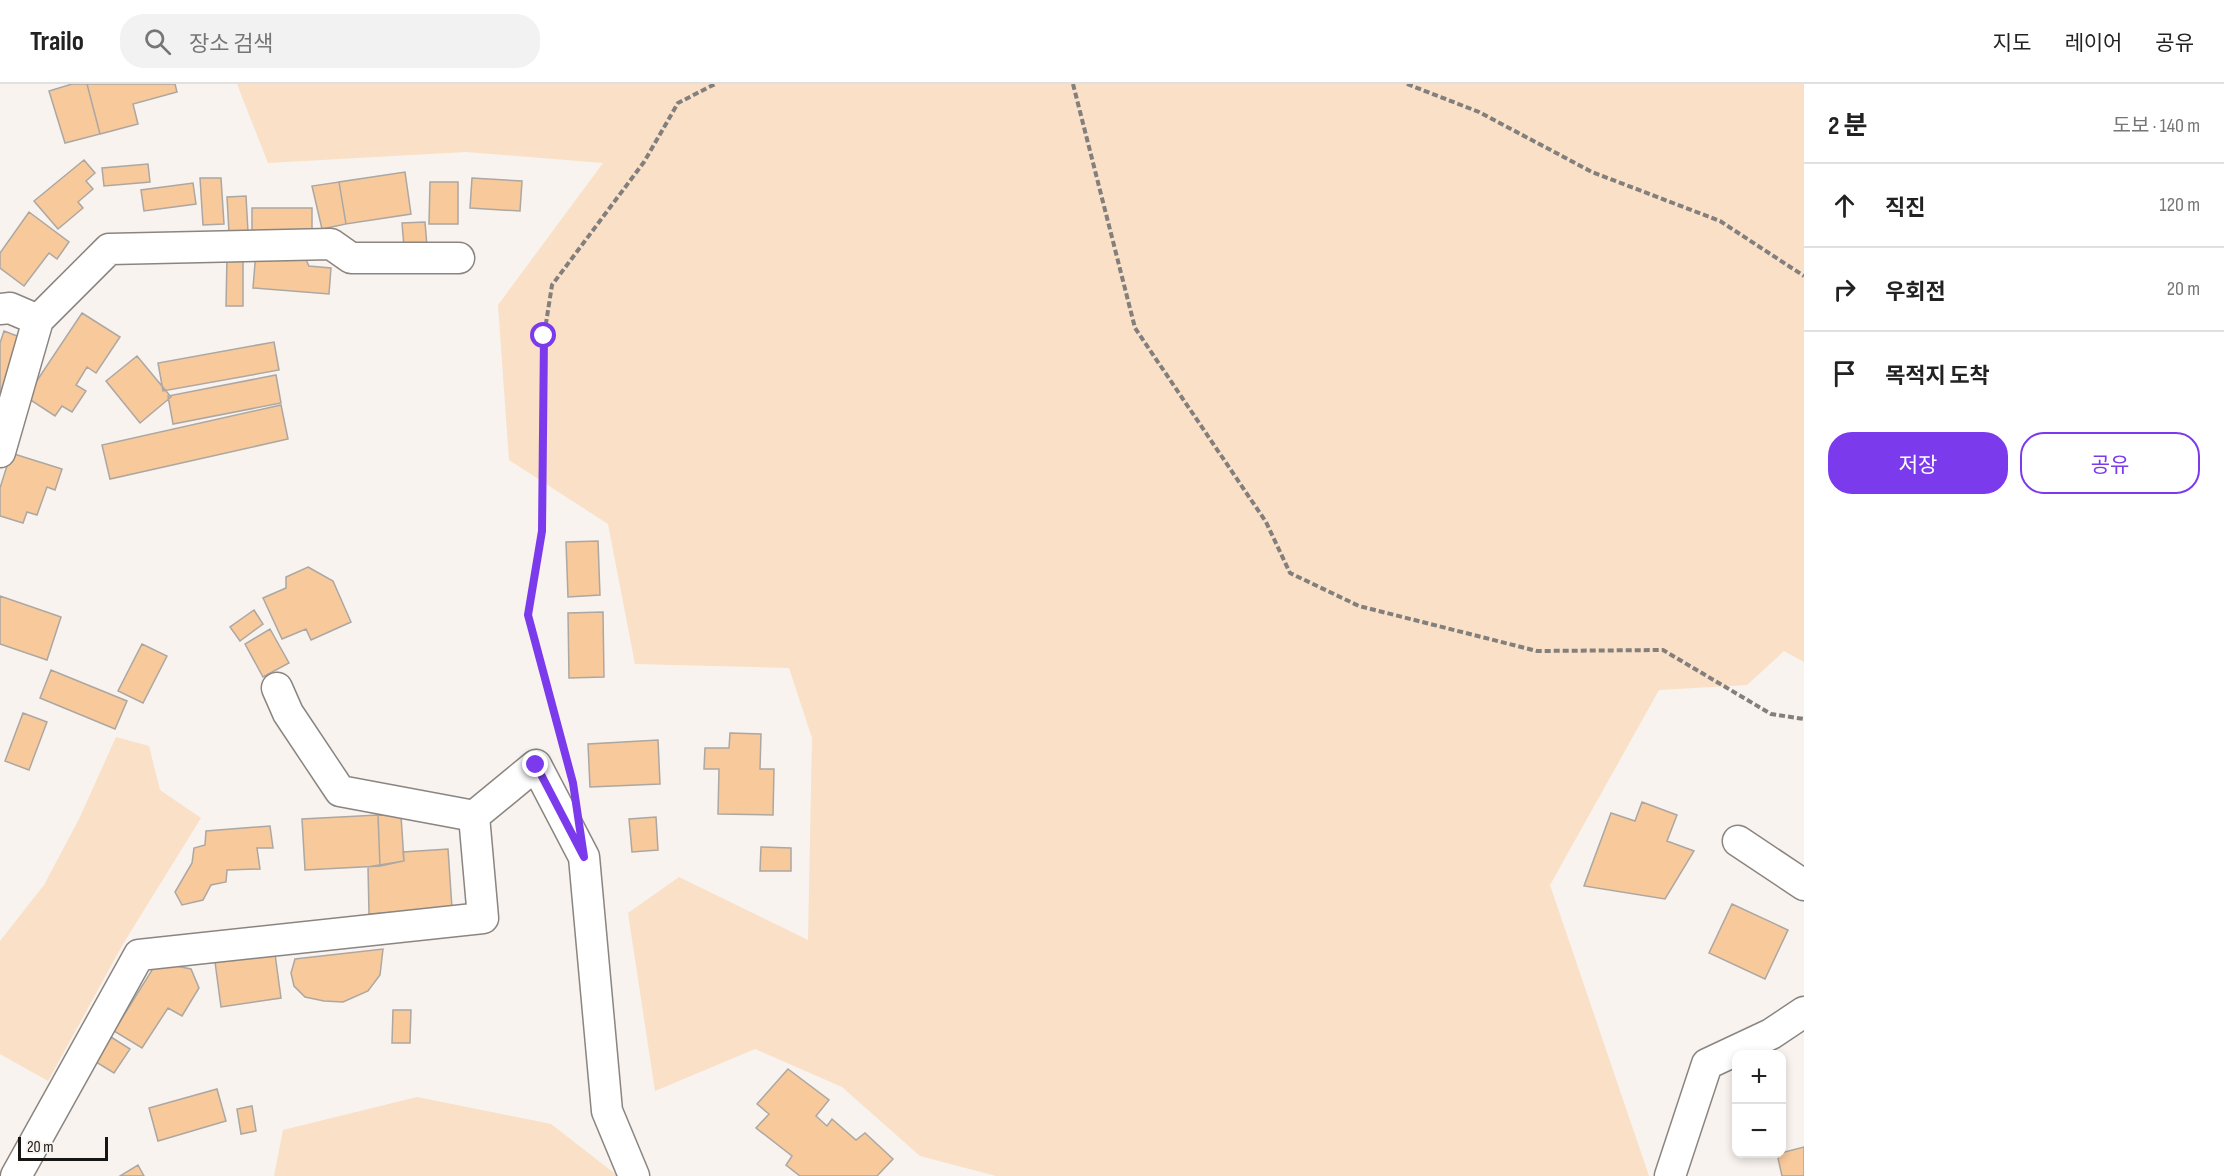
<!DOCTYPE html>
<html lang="ko">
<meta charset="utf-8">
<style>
body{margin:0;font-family:"Sofia Sans Condensed","Noto Sans KR",sans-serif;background:#f2f2f2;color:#222}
.controls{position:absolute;right:18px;bottom:18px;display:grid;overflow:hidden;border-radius:12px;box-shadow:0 3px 9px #0003}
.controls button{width:54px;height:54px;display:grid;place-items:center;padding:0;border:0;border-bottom:2px solid #e0e0e0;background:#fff;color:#222;font:30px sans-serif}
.scale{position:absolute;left:18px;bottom:15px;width:90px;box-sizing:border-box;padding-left:6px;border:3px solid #181615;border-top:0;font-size:16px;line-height:21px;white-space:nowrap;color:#181615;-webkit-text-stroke:4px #f8f3ee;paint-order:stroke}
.stop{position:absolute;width:18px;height:18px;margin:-14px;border:4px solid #7c3aed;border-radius:50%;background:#fff}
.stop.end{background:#7c3aed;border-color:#fff;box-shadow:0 2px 6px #0008}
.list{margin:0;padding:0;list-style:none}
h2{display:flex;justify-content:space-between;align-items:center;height:78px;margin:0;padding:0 24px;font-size:26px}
h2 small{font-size:20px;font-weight:400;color:#767676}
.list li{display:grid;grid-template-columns:39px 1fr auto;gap:18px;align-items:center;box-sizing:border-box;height:84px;padding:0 24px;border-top:2px solid #e0e0e0}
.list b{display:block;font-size:22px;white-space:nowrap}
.list em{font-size:20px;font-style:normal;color:#767676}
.actions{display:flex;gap:12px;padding:18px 24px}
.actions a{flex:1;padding:14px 0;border:2px solid #7c3aed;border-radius:24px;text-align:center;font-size:21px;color:#7c3aed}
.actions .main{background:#7c3aed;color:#fff}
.icon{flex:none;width:33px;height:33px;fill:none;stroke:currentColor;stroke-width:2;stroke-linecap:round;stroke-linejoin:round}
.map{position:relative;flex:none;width:1804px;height:1092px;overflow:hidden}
header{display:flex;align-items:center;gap:36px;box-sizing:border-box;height:84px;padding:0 30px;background:#fff;border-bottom:2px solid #e0e0e0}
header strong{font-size:28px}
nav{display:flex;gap:33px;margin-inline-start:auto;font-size:21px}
.search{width:420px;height:54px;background:#f2f2f2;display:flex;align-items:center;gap:15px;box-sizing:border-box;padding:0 21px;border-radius:24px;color:#767676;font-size:22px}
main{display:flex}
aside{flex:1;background:#fff}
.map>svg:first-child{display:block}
.green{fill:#f9e0c7}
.building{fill:#f7c99b;stroke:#aca7a2;stroke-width:1.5}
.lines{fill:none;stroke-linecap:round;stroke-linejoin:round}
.minor-casing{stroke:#8a8580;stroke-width:33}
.path{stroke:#837f7c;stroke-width:4;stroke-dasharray:6 3;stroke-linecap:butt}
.minor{stroke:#fff;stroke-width:30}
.route{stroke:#7c3aed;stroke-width:8}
</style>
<header>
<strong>Trailo</strong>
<div class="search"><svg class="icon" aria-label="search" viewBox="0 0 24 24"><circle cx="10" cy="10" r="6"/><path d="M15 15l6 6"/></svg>장소 검색</div>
<nav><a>지도</a><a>레이어</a><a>공유</a></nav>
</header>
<main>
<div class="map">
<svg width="1804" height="1092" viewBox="0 0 1804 1092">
<rect width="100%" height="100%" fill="#f8f3ee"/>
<path class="green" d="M237,0H1804V578L1784,567L1747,601L1659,606L1550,801L1649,1092H996L920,1072L842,1003L755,965L655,1007L628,829L679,793L808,856L812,654L789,584L635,580L608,440L509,376L498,221L603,79L466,68L268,79Z
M116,653L149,662L160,706L201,734L123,860L48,997L0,970V857L44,801L79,735Z
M417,1013L551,1040L618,1092H274L283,1046Z"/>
<path class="building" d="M72,0H87L100,50L65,59L49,7Z
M87,0H175L177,8L133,20L138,40L100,50Z
M84,76L95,89L86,97L93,105L78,118L83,124L58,145L34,117Z
M148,80L150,98L104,102L102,84Z
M405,88L411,130L346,140L339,98Z
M200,94H221L224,140L203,141Z
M472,94L522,97L520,127L470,124Z
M339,98L346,140L322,145L312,102Z
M430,98H458V140H429Z
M193,99L196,120L144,127L141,106Z
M246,112L248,148L229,149L227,113Z
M252,124H312V150H252Z
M29,128L69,158L57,175L49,169L24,202L0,184V169Z
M425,138L427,162L404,163L402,139Z
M256,167L304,171L309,182L331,184L329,210L253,204Z
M243,171V222H226L227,172Z
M82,229L120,253L96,289L87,283L76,301L86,307L72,328L62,322L55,332L26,313Z
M4,247L25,255L3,314L0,313V259Z
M274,258L279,286L163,307L158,279Z
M137,272L171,313L140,339L106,297Z
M276,291L281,319L173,340L168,312Z
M281,321L288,355L110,395L102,361Z
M11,369L62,385L55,406L47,403L37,431L27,428L23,439L0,432V404Z
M598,457L600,511L568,513L566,458Z
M308,483L333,497L351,538L311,556L306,545L282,555L263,514L286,504V493Z
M0,512L61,533L47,576L0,560Z
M254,526L263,540L240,557L230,543Z
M603,528L604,593L569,594L568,529Z
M270,545L289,579L263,593L245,560Z
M142,560L167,572L143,619L118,607Z
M51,586L127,617L115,645L40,614Z
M23,629L47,638L29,686L5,677Z
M730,649L761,650L760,685H774L773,731L718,730L719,685H704L705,664H729Z
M658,656L660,700L590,703L588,660Z
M1642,718L1677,731L1667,757L1694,767L1665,815L1584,802L1611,729L1635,737Z
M378,731L401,732L404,777L380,782Z
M378,731L380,782L305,786L302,735Z
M656,733L658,766L632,768L629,735Z
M270,742L273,764H257L260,785L227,786L226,798L211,801L203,816L182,821L175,808L192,779L194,764L205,761L206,747Z
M761,763L791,764V787H760Z
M448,765L452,824L369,830L368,783L404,777L403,768Z
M1732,820L1788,846L1765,895L1709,869Z
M383,865L380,891L368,907L343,918L324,917L305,913L294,902L291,889L295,875Z
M275,870L281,914L221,923L215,878Z
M157,878L191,885L199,904L182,932L168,924L142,964L114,947Z
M393,926H411L410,959H392Z
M111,953L130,965L114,989L96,978Z
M788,985L829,1016L816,1032L827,1042L832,1035L856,1056L865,1049L893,1075L877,1092H800L786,1081L792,1072L756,1044L769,1030L757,1020Z
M217,1005L226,1037L158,1057L149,1024Z
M252,1022L256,1047L241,1050L237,1025Z
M1804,1063V1092H1782L1777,1070Z
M138,1081L144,1092H120Z"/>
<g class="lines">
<g class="minor-casing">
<path id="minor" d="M0,225L10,224L38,236L0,368
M38,236L109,165L331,160L351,174H459
M277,604L288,629L340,707L474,732
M1738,757L1804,801
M16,1092L139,871L483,834L474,732L536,681L584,773L607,1027L634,1092
M1670,1092L1707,980L1771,950L1804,928"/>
</g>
<path class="path" d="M1073,0L1135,244L1266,438L1290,489L1359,522L1537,567L1663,566L1771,630L1804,635
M1407,0L1479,28L1592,88L1720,137L1804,192
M564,667L528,531L542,447L544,252L552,201L644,78L678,19L715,0"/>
<use href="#minor" class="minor"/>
</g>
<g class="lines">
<path class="route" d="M536,681L584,773L573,699L528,531L542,447L544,252"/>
</g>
</svg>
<div class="controls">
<button>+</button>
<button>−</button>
</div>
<div class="scale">20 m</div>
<div class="stop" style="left:544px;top:252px"></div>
<div class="stop end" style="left:536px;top:681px"></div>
</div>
<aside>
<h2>2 분<small>도보 · 140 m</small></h2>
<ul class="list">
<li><svg class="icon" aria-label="ahead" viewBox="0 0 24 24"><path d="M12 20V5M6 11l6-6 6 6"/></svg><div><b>직진</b></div><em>120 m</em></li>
<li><svg class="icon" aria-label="right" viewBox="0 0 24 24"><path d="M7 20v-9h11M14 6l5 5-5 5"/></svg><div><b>우회전</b></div><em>20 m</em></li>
<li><svg class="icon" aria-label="arrive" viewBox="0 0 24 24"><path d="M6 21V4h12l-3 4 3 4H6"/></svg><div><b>목적지 도착</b></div></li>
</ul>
<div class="actions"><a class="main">저장</a><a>공유</a></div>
</aside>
</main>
